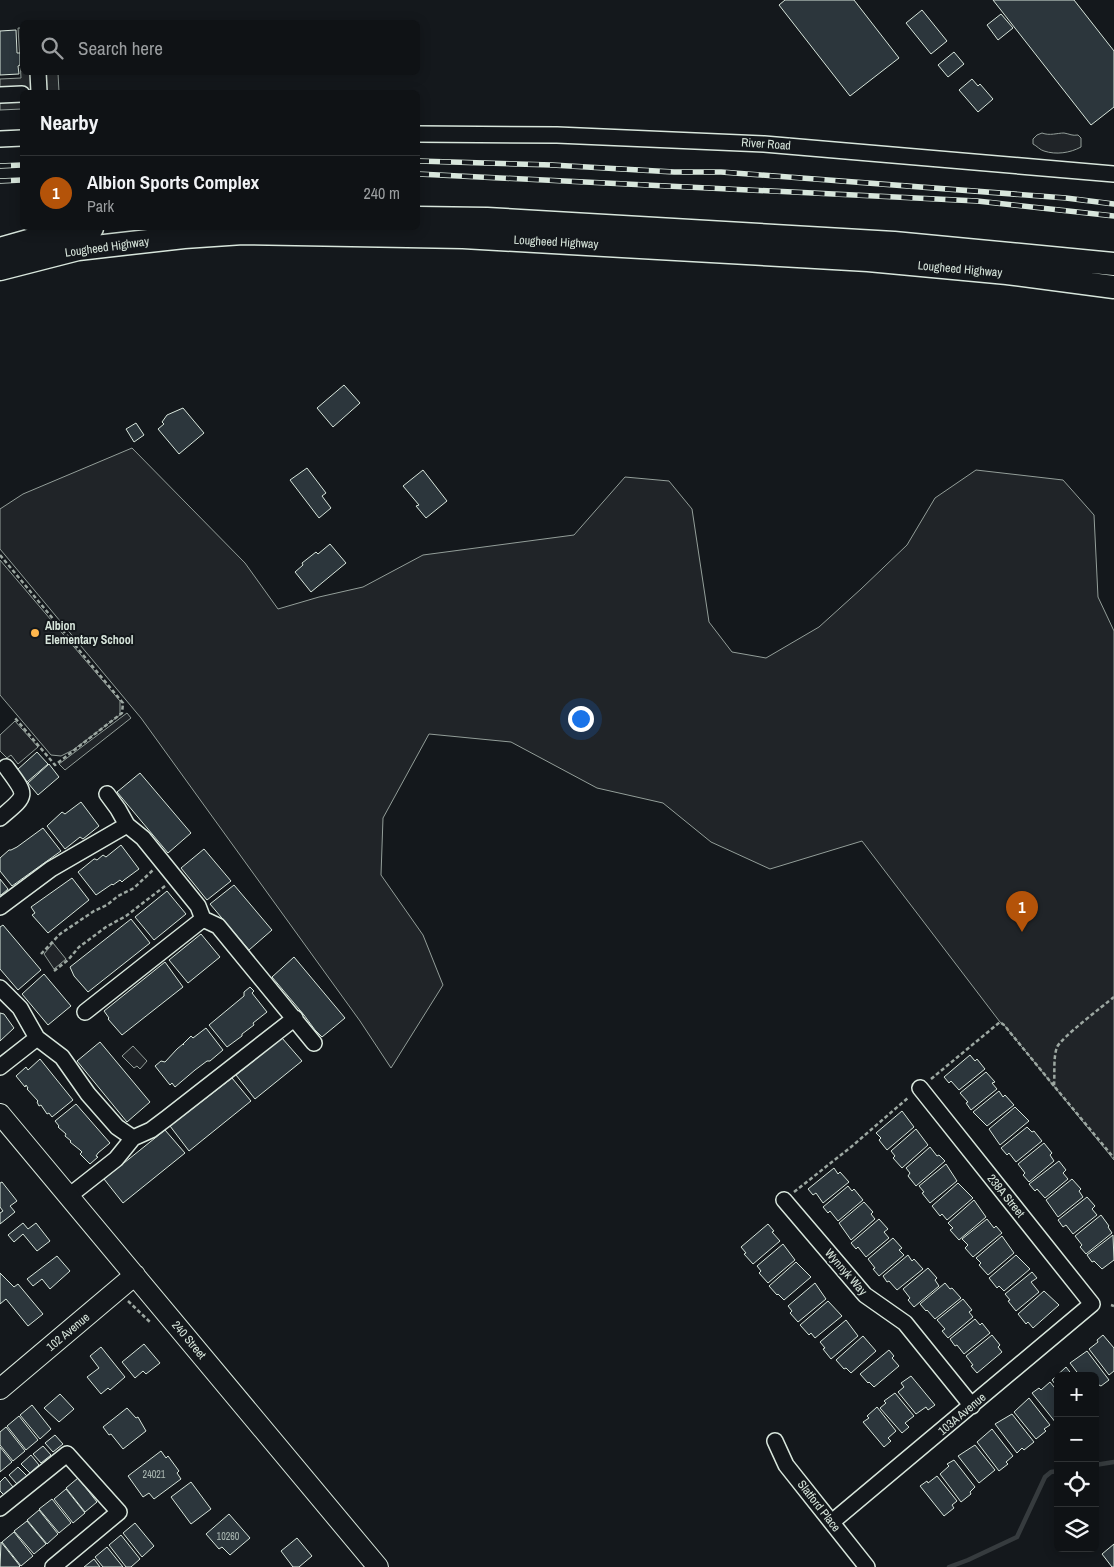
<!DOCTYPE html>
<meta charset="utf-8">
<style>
body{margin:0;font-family:"Archivo Narrow",sans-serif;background:#1d2022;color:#f1f3f6}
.controls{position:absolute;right:15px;bottom:15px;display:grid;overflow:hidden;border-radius:8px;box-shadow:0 2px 12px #0003}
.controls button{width:45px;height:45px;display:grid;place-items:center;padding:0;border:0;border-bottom:1px solid #2f3234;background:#0f1215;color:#f1f3f6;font:25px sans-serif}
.you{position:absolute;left:580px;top:718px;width:18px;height:18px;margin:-12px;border:4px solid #fff;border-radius:50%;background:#1a73e8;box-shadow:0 0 0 8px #1a73e833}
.badge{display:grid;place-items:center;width:32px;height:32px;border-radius:50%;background:#b45309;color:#fff;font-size:16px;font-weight:700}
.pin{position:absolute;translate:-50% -41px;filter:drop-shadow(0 1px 2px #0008)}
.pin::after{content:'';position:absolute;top:26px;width:18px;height:15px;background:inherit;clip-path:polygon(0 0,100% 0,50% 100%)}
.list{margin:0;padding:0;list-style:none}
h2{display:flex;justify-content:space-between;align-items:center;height:65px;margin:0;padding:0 20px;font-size:21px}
h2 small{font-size:16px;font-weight:400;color:#9b9ea0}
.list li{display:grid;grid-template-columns:32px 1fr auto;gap:15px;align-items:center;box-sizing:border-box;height:75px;padding:0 20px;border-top:1px solid #2f3234}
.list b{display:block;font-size:19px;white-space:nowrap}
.list p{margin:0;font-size:16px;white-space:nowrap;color:#9b9ea0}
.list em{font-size:16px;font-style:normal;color:#9b9ea0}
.icon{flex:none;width:28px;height:28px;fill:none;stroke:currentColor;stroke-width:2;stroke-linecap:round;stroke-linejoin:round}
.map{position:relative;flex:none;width:1114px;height:1567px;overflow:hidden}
.search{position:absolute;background:#0f1215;box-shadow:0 2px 12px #0003;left:20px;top:20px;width:400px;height:55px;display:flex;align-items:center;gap:12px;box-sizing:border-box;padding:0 18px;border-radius:8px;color:#9b9ea0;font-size:19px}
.panel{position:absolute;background:#0f1215;box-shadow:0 2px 12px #0003;left:20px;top:90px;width:400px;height:140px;border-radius:8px}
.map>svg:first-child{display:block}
.green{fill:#202428;stroke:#939e99}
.parking{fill:#24282b;stroke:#939e99}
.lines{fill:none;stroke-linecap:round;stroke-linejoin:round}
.stream{stroke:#363b3e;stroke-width:4.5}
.building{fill:#2c363c;stroke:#d8e6dc}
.minor-casing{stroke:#d8e6dc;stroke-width:18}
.major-casing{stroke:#d8e6dc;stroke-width:22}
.highway-casing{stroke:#d8e6dc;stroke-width:25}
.path{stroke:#9da8a2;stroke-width:2.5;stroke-dasharray:4 2.5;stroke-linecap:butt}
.minor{stroke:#14181c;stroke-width:15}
.major{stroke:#14181c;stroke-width:20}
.highway{stroke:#14181c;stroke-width:22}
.rail-casing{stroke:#d8e6dc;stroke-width:5.5}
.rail{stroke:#14181c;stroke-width:4;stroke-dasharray:11;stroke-linecap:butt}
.poi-dot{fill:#ffb74d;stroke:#14181c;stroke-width:2}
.labels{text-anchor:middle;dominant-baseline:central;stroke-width:4;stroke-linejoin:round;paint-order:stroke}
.number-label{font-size:10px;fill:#adbab4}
.street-label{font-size:12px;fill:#d8e6dc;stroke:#14181c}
.poi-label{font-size:12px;font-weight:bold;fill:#d8e6dc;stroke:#14181c;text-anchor:start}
</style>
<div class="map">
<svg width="1114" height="1567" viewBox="0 0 1114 1567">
<rect width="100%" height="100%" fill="#14181c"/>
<path class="green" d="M1042,133C1050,136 1057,133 1064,133C1070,134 1072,136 1078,135L1081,138V147C1070,153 1056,155 1044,151C1040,150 1037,146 1033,144V139L1037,135Z
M132,448L245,563L278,609L319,597L363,587L423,555L574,535L625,477L669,481L692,509L709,622L732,652L766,658L819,627L861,589L907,545L935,498L976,470L1063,480L1094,515L1098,597L1114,631V1160L1004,1025L1000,1022L862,841L770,869L711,842L663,803L597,788L511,742L429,734L383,818L381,875L423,935L443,985L391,1068L360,1021L141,718L0,549V509L23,494Z
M0,560L120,701V715L73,750L61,756L51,755L0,695Z
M127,713L131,718L65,770L59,764Z
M15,721L38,747L18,764L11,755L7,758L0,751V735Z
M53,943L66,959L54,969L44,954Z
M133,1046L147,1061L140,1069L137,1066L134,1068L122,1056Z"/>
<path class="parking" d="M18,28H22V72L58,73L59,92H22V109L0,110V79L21,78Z"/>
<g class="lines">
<path class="stream" d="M1095,1465L1114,1462
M949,1567L968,1560L1017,1537L1045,1477L1051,1472L1058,1471"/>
</g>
<path class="building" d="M785,0H854L899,58L850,96L779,5Z
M993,0H1074L1114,51V107L1091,125Z
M922,10L947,41L931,54L906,23Z
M1001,14L1013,28L998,40L987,25Z
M16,30L17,53H20V65L18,66L19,74L0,75V31Z
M954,52L964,64L948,77L938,65Z
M972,79L978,86L980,84L993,99L978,112L959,90Z
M344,385L360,403L333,427L317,408Z
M183,408L204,433L179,454L158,429L164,424L162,422L167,415Z
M136,423L144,435L134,442L126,429Z
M307,468L326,493L322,496L331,508L319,518L290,480Z
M423,470L447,501L426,518L416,506L419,505L403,486Z
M330,544L346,563L311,592L295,572L303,565L302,563L316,552L318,554Z
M37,752L48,764L27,782L17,770Z
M49,764L59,777L38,795L28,783Z
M140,773L191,833L168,853L117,792Z
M81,802L99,826L83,839L80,837L65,849L47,826L62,812L65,814Z
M43,828L61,851L12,886L0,871V858L9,850H11L17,847Z
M121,845L139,869L124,880L122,882L120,880L113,885L112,884L96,895L78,872L94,859H95L97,860L103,855L106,857Z
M204,849L231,881L207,900L181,868Z
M72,878L89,900L48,933L32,915L35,913L31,907Z
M0,879L8,889L1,895H0Z
M234,885L272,930L249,950L210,904Z
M167,891L186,914L154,940L135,917Z
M131,919L150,943L88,992L74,976L70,967Z
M3,925L41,970L18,990L0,969V927Z
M201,934L220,957L188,983L169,960Z
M294,957L345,1018L322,1037L315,1030L304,1015L272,977Z
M165,962L183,987L122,1035L108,1019L109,1018L104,1011Z
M44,974L71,1006L48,1025L22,994Z
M250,987L254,991L252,993L267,1012L253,1023L254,1025L242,1034V1036L227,1047L209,1025L244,996V992Z
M0,1013L4,1014L14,1028L0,1041Z
M206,1028L223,1050L210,1061H207L195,1070L175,1087L172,1083L170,1085L155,1066L161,1061L165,1062L177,1049L183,1044L184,1045L183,1044L191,1036L193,1038Z
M282,1038L302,1061L255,1099L236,1075Z
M100,1042L150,1102L127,1122L77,1061Z
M970,1055L975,1061L977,1059L985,1069L959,1090L951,1081L949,1083L944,1077Z
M40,1059L73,1100L52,1117L49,1113L47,1114L41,1105L39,1106L37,1102L38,1101L27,1089L28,1088L26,1085L25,1087L16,1076L26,1067L28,1070Z
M986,1072L995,1082L992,1083L997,1089L971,1110L966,1103L968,1102L960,1093Z
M232,1078L251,1101L189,1151L170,1126Z
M999,1091L1003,1097L1005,1095L1014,1105L987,1126L973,1112Z
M76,1104L110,1143L98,1153L96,1156L98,1157L90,1164L80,1154L82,1152L80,1150L70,1142L71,1141L65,1136L66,1134L58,1127L59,1126L55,1121Z
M1015,1107L1029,1121L1000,1145L989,1129Z
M902,1111L914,1127L887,1150L879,1140L881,1138L876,1133Z
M1027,1127L1032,1132L1034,1131L1042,1141L1016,1162L1009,1153L1007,1155L1001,1148Z
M916,1129L928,1145L902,1168L893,1158L895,1156L891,1151Z
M165,1130L185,1153L123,1203L104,1179Z
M1044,1143L1052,1153L1050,1155L1054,1161L1029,1182L1023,1175L1025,1173L1018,1164Z
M930,1147L937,1156L939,1155L945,1161L916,1186L908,1176L910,1173L906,1168Z
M1059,1161L1066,1170L1063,1173L1068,1179L1045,1198L1037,1189L1035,1191L1029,1184Z
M946,1164L957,1181L930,1203L922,1193L924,1192L919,1186Z
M834,1168L838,1174L840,1172L849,1182L823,1203L816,1193L813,1195L808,1189Z
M1072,1179L1081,1189L1079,1191L1083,1197L1058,1217L1046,1200Z
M2,1182L17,1201L10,1206L15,1212L0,1224V1213L3,1211L0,1207V1183Z
M958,1183L973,1198L947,1220L942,1214L940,1216L932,1206Z
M848,1186L852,1191L854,1189L863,1200L838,1221L830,1211L828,1213L823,1207Z
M1087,1197L1095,1206L1092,1209L1097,1215L1073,1234L1066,1225L1063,1227L1058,1220Z
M974,1200L986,1217L959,1240L950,1230L953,1228L948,1223Z
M864,1202L873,1212L871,1214L875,1219L851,1240L839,1223Z
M1101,1215L1109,1226L1108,1227L1112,1233L1086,1254L1080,1247L1082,1245L1075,1236Z
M879,1219L888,1229L884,1232L889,1238L866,1257L858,1247L856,1249L851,1243Z
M987,1219L994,1228L996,1226L1002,1233L973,1257L965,1248L968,1245L962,1239Z
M23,1223L28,1229L36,1223L50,1241L37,1251L23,1234L14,1242L8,1235Z
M768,1224L774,1231L772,1232L780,1241L753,1264L744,1254L746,1253L741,1247Z
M1113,1235L1114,1260L1102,1269L1094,1261L1092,1262L1087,1255Z
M1002,1236L1014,1253L988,1275L979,1265L981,1263L976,1258Z
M893,1238L902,1248L899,1250L904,1255L879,1276L873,1269L875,1268L868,1259Z
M783,1244L795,1260L768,1283L759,1273L761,1271L757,1266Z
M908,1255L912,1261L914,1259L923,1269L897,1290L889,1281L887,1282L883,1276Z
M1016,1255L1030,1269L1004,1291L999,1286L997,1288L989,1278Z
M57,1256L70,1271L50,1289L42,1279L33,1286L27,1279Z
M796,1262L811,1277L784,1300L778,1294L777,1295L769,1286Z
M928,1268L937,1278L935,1280L939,1286L914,1307L908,1300L910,1298L903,1289Z
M1032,1272L1037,1278L1031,1282L1039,1292L1016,1311L1008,1301L1010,1300L1005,1294Z
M0,1273L14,1287L18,1284L43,1314L28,1326L6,1299L0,1304Z
M815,1283L826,1299L798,1322L790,1313L792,1311L788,1306Z
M945,1283L950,1289L952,1288L961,1298L935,1319L927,1310L926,1311L920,1304Z
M1044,1291L1059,1305L1033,1328L1028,1322L1026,1324L1018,1314Z
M963,1299L972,1310L969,1312L973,1317L948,1338L942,1331L945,1329L937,1320Z
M828,1301L842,1316L815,1338L811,1333L809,1335L800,1325Z
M975,1319L980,1325L982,1323L990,1333L964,1354L957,1345L955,1346L950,1339Z
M846,1320L858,1336L831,1359L823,1349L825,1348L820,1342Z
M992,1335L1000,1345L998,1347L1002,1352L977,1373L971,1366L973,1365L966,1356Z
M1103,1335L1114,1348V1371L1109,1375L1089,1349L1098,1342L1097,1340Z
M863,1336L876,1351L851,1373L846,1368L844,1369L836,1360Z
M144,1344L160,1363L146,1374L143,1371L135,1378L122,1362Z
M101,1347L125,1377L110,1390L108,1388L101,1394L87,1377L99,1368L90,1356Z
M889,1350L894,1356L892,1358L899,1366L874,1387L869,1382L868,1383L860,1374Z
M1087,1351L1109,1380L1101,1386L1099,1385L1095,1388V1376H1080L1070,1363Z
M1066,1367L1073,1376H1058V1388L1052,1380Z
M911,1376L935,1405L928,1410L926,1407L916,1414L898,1392L904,1387L901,1383Z
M1050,1382L1058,1392V1421L1056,1423L1032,1393L1039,1388L1041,1390Z
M895,1393L914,1416L905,1423L909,1427L902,1433L880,1408L886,1403L884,1401Z
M60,1394L74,1409L59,1422L44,1408Z
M1029,1398L1050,1425L1044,1429L1046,1431L1036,1439L1014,1412Z
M32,1405L51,1429L40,1439L20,1415Z
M877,1407L896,1431L888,1438L891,1441L884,1447L863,1422L869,1418L867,1416Z
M127,1408L136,1418L138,1417L146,1431L123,1449L111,1434L109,1435L103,1427Z
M1012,1414L1034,1442L1024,1450L1022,1448L1017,1453L995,1424Z
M19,1416L38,1440L26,1450L7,1426Z
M6,1427L25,1451L13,1461L0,1445V1432Z
M992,1429L1013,1456L1006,1462L1008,1464L999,1471L977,1442Z
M55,1435L63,1444L53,1452L45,1443Z
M975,1445L995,1470L979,1483L958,1456Z
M43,1446L51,1455L41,1463L33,1454Z
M0,1447L12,1462L0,1472Z
M161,1451L166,1458L168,1456L179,1471L177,1473L181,1479L154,1499L149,1493L143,1497L128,1476Z
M31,1455L39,1465L30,1473L21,1464Z
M954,1460L975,1487L970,1492L971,1494L961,1502L940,1474L949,1466L947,1464Z
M18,1467L27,1476L17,1484L9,1475Z
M937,1476L957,1501L952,1505L954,1508L944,1516L920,1486L927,1481L928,1483Z
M5,1477L13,1487L4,1495L0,1491V1482Z
M78,1478L97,1502L85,1512L66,1488Z
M191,1482L211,1509L191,1524L171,1497Z
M66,1489L85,1513L73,1523L54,1499Z
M52,1499L71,1523L59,1533L39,1509Z
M39,1510L58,1534L47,1544L27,1520Z
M229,1514L250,1538L230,1555L222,1547L219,1549L206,1534Z
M27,1521L46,1544L34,1554L14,1531Z
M135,1523L154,1546L142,1557L123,1533Z
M14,1532L33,1556L21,1566L2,1542Z
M121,1535L140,1559L131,1567H126L109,1545Z
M297,1538L312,1556L299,1567H293L281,1551Z
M1,1542L20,1566L19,1567H0Z
M1114,1544V1567H1112L1102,1554Z
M107,1547L123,1567H103L95,1557Z
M94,1559L100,1567H84Z"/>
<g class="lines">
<g class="minor-casing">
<path id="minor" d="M38,72L39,92
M0,95L22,94
M418,134L557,135L764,144L1114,174
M0,139L22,138
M107,794L118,809L127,825L143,838L198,906L203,919L218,926L314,1043
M0,818C28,794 28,797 6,767
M0,907L51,869L127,825
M0,988L20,1008L37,1038L62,1057L88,1094L117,1127L133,1138
M85,1012L203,919
M0,1067L37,1038
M69,1196L116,1159L133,1138L151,1130L167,1118L295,1018
M784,1200L865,1295L905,1323L972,1406
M775,1441L786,1465L867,1567
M0,1508L67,1454L119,1512L53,1567
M832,1522L1092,1304L920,1088"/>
</g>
<g class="major-casing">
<path id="major" d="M0,1114L378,1567
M0,1389L135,1275"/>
</g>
<g class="highway-casing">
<path id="highway" d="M418,218L487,219L894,243L1114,264
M0,249L35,239L92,228
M0,269L78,249L184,237L243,233L463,237L868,260L1007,273L1114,287"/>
</g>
<path class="path" d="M0,555L123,703L122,713L55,765L15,718
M41,954L60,934L94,911L107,905L118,896L134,888L153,870
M54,971L68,960L79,947L106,927L126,916L165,886
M1114,997C1103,1006 1062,1037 1057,1047C1053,1058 1055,1074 1054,1086L1114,1158
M931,1079L1000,1022L1004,1025L1054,1086
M794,1192L851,1147L909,1097
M128,1301L151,1323
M1111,1305L1114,1306"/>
<use href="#minor" class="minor"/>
<use href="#major" class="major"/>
<use href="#highway" class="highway"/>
<g class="rail-casing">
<path id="rail" d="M418,161L552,165L674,172H721L1066,198L1114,204
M0,166L22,165
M418,174L977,201L1114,216
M0,181L22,180"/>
</g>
<use href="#rail" class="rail"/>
</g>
<circle class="poi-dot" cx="35" cy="633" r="5"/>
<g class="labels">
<g class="number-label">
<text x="154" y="1474">24021</text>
<text x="228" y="1536">10260</text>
</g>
<g class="street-label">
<text transform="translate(766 144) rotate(4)">River Road</text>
<text transform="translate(556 242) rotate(3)">Lougheed Highway</text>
<text transform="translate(107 247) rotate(-8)">Lougheed Highway</text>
<text transform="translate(960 269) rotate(5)">Lougheed Highway</text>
<text transform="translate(1006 1196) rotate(51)">238A Street</text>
<text transform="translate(846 1272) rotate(49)">Wynnyk Way</text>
<text transform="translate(68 1332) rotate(-40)">102 Avenue</text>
<text transform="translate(189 1340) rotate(50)">240 Street</text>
<text transform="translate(962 1414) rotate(-40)">103A Avenue</text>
<text transform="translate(819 1506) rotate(52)">Slatford Place</text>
</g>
<g class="poi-label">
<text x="45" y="626">Albion<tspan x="45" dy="14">Elementary School</tspan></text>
</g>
</g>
</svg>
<div class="controls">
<button>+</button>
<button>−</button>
<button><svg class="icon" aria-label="locate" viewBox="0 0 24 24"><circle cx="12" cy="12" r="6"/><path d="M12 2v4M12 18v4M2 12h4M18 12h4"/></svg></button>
<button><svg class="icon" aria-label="layers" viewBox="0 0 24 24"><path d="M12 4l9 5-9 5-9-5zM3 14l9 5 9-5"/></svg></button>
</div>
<div class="you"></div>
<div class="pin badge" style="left:1022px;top:932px">1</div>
<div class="search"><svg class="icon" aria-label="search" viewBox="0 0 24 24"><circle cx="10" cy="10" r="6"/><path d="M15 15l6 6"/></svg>Search here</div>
<section class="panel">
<h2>Nearby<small></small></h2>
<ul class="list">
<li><span class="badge">1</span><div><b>Albion Sports Complex</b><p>Park</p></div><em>240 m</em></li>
</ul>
</section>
</div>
